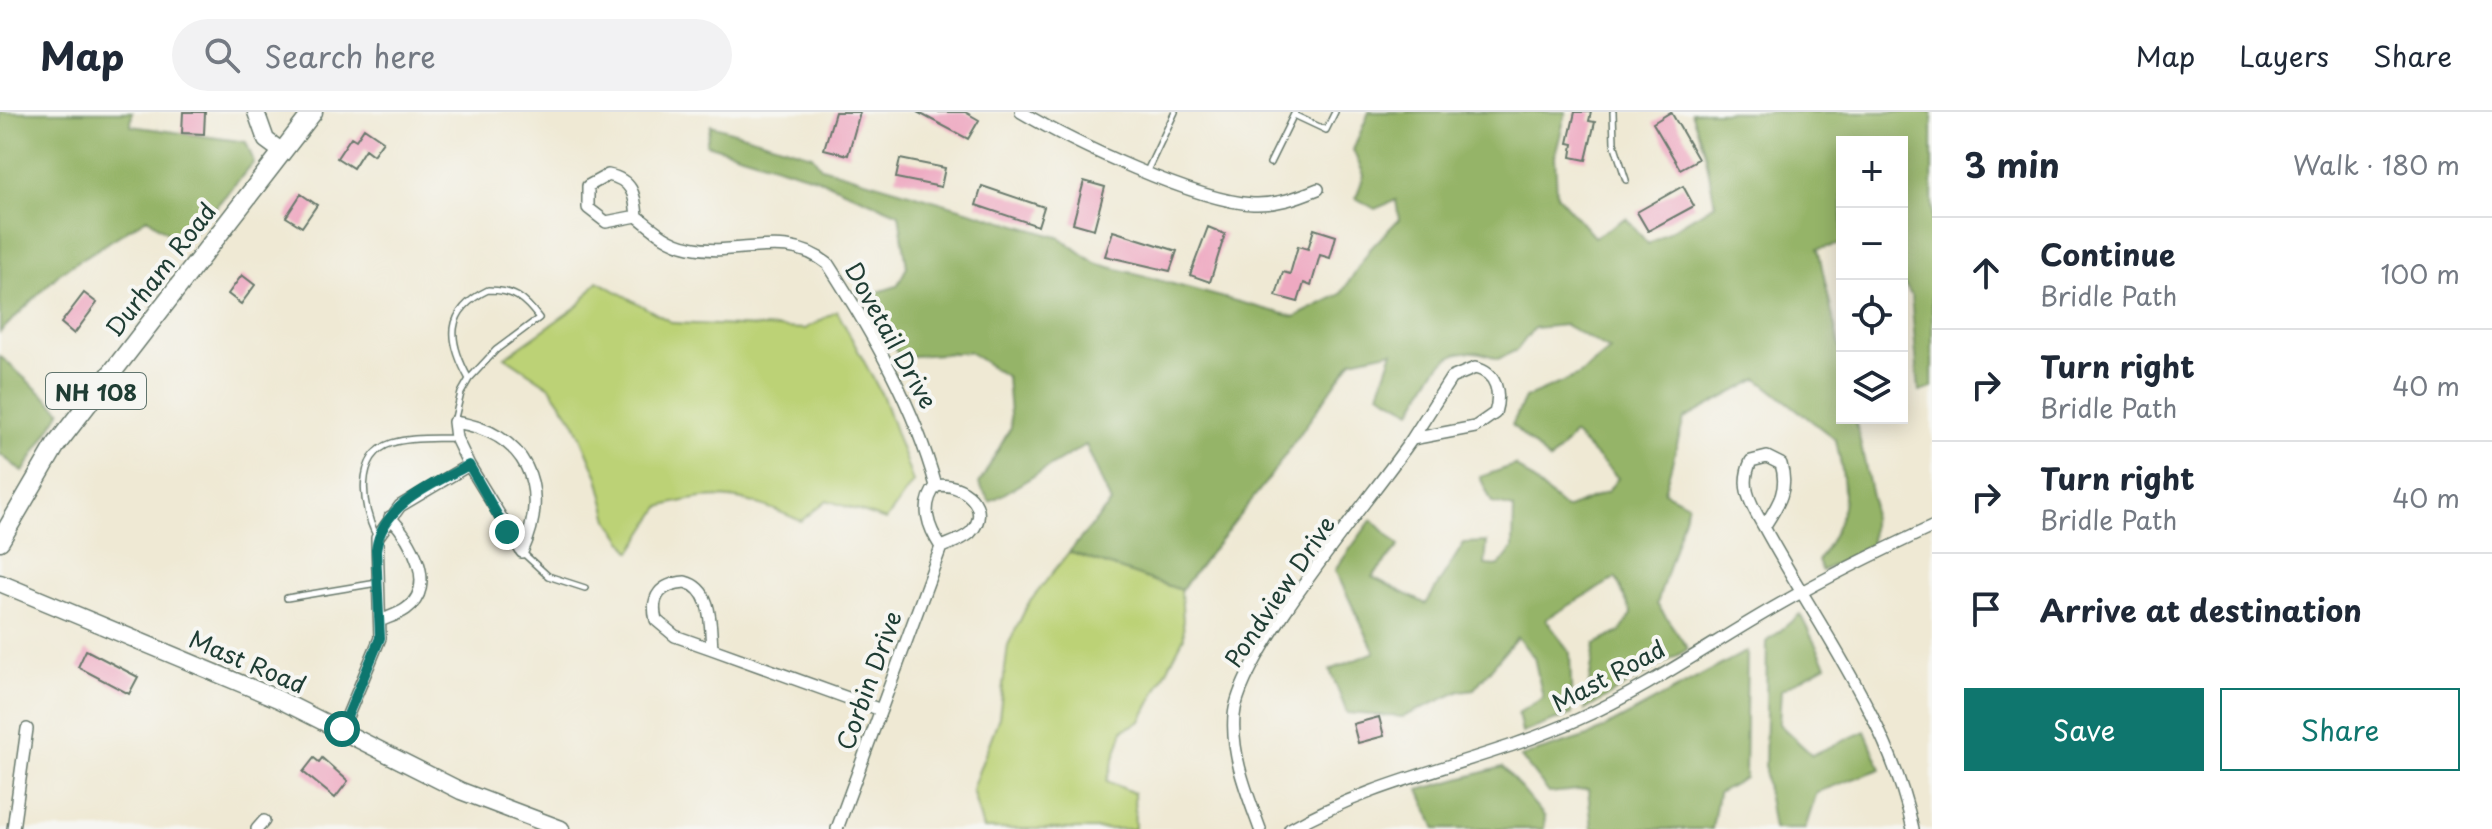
<!DOCTYPE html>
<meta charset="utf-8">
<style>
body{margin:0;font-family:"Playpen Sans",sans-serif;background:#f2f2f3;color:#1f2937}
.controls{position:absolute;right:24px;top:24px;display:grid;overflow:hidden;border-radius:0px;box-shadow:0 4px 20px #0003}
.controls button{width:72px;height:72px;display:grid;place-items:center;padding:0;border:0;border-bottom:2px solid #e0e1e3;background:#fff;color:#1f2937;font:40px sans-serif}
.stop{position:absolute;width:24px;height:24px;margin:-18px;border:6px solid #0f766e;border-radius:50%;background:#fff}
.stop.end{background:#0f766e;border-color:#fff;box-shadow:0 2px 8px #0008}
.list{margin:0;padding:0;list-style:none}
h2{display:flex;justify-content:space-between;align-items:center;height:104px;margin:0;padding:0 32px;font-size:34px}
h2 small{font-size:26px;font-weight:400;color:#747a83}
.list li{display:grid;grid-template-columns:52px 1fr auto;gap:24px;align-items:center;box-sizing:border-box;height:112px;padding:0 32px;border-top:2px solid #e0e1e3}
.list b{display:block;font-size:30px;white-space:nowrap}
.list p{margin:0;font-size:26px;white-space:nowrap;color:#747a83}
.list em{font-size:26px;font-style:normal;color:#747a83}
.actions{display:flex;gap:16px;padding:24px 32px}
.actions a{flex:1;padding:18px 0;border:2px solid #0f766e;border-radius:0px;text-align:center;font-size:28px;color:#0f766e}
.actions .main{background:#0f766e;color:#fff}
.icon{flex:none;width:44px;height:44px;fill:none;stroke:currentColor;stroke-width:2;stroke-linecap:round;stroke-linejoin:round}
.map{position:relative;flex:none;width:1932px;height:717px;overflow:hidden}
header{display:flex;align-items:center;gap:48px;box-sizing:border-box;height:112px;padding:0 40px;background:#fff;border-bottom:2px solid #e0e1e3}
header strong{font-size:38px}
nav{display:flex;gap:44px;margin-inline-start:auto;font-size:28px}
.search{width:560px;height:72px;background:#f2f2f3;display:flex;align-items:center;gap:20px;box-sizing:border-box;padding:0 28px;border-radius:44px;color:#747a83;font-size:30px}
main{display:flex}
aside{flex:1;background:#fff}
.map>svg:first-child{display:block}
.green{fill:#bcd276;stroke:#6e8855;stroke-width:2}
.forest{fill:#95b467;stroke:#5a784e;stroke-width:2}
.building{fill:#eea9c1}
.lines{fill:none;stroke-linecap:round;stroke-linejoin:round}
.lane-casing{stroke:#68796c;stroke-width:8}
.street-casing{stroke:#68796c;stroke-width:14}
.secondary-casing{stroke:#68796c;stroke-width:19}
.primary-casing{stroke:#68796c;stroke-width:21}
.lane{stroke:#fff;stroke-width:5}
.street{stroke:#fff;stroke-width:11}
.secondary{stroke:#fff;stroke-width:16}
.primary{stroke:#fff;stroke-width:18}
.route{stroke:#0f766e;stroke-width:10}
.labels{text-anchor:middle;dominant-baseline:central;stroke-width:8;stroke-linejoin:round;paint-order:stroke}
.shield{fill:#f6f6f2;stroke:#60746d;stroke-width:2}
.shield-label{font-size:22px;font-weight:bold;fill:#1f3d34}
.street-label{font-size:24px;fill:#1f3d34;stroke:#f6f6f2}
</style>
<header>
<strong>Map</strong>
<div class="search"><svg class="icon" aria-label="search" viewBox="0 0 24 24"><circle cx="10" cy="10" r="6"/><path d="M15 15l6 6"/></svg>Search here</div>
<nav><a>Map</a><a>Layers</a><a>Share</a></nav>
</header>
<main>
<div class="map">
<svg width="1932" height="717" viewBox="0 0 1932 717">
<rect width="100%" height="100%" fill="#f6f6f2"/>
<filter id="ink" filterUnits="userSpaceOnUse"><feTurbulence type="fractalNoise" baseFrequency=".0125" numOctaves="2"/><feDisplacementMap in="SourceGraphic" scale="16" xChannelSelector="R" yChannelSelector="G"/><feConvolveMatrix kernelMatrix="1 2 1 2 8 2 1 2 1" color-interpolation-filters="sRGB"/></filter>
<filter id="wash" filterUnits="userSpaceOnUse"><feTurbulence type="fractalNoise" baseFrequency=".006" numOctaves="4" result="noise"/><feDisplacementMap in="SourceGraphic" scale="32" xChannelSelector="R" yChannelSelector="G"/><feGaussianBlur stdDeviation="1.8" result="paint"/><feColorMatrix in="noise" values="0 0 0 0 0 0 0 0 0 0 0 0 0 0 0 0 0 1.4 0 .05"/><feComposite in="paint" operator="in"/></filter>
<g filter="url(#wash)">
<rect width="100%" height="100%" fill="#efe9d4"/>
<path class="green" d="M598,169L673,211L805,217L837,199L883,285L913,370L886,408L827,388L801,409C746,385 720,377 660,395L631,440L609,408L598,365L575,311L550,275L505,245L579,193Z
M1069,440L1181,478L1184,525L1141,609L1123,618L1107,669L1134,681L1135,717H983L972,677L999,605L1008,533L1028,492Z"/>
<path class="forest" d="M0,0H132L131,14L246,30L254,50L184,132L147,106L61,160L0,220Z
M1369,0H1566L1555,44L1557,83L1594,125L1626,106L1648,132L1715,92L1705,40L1691,0H1932V276L1919,280L1911,183L1902,168V30H1842V132L1818,137L1842,247V306H1855L1873,389L1871,434L1822,459L1818,449C1850,399 1848,385 1836,328L1758,267L1684,307L1664,380L1688,392L1657,492L1688,537L1585,598L1595,532L1620,520L1632,502L1616,466L1546,507L1570,541L1572,602L1522,621L1518,601L1543,586L1534,545L1517,525L1474,577L1460,579L1403,605L1347,601L1330,558L1375,540L1335,458L1372,407L1399,434L1372,465L1426,492L1464,431L1487,430L1485,453L1499,454L1513,436L1514,396L1492,391L1480,365L1515,353L1566,397L1607,380L1618,366L1574,322L1550,349L1512,313L1525,286L1579,263L1610,238L1565,213L1534,216L1517,238L1498,247C1447,224 1433,259 1412,299L1379,281L1393,239L1352,248L1269,366L1181,478L1069,440L1111,391L1086,333L990,390L979,372L1011,315L1007,265L969,240L900,245L865,184L897,174L907,155L899,102L816,66L706,32L711,13L812,43L821,55L1061,126L1095,151L1295,205L1341,182L1370,137L1399,107L1396,88L1375,97L1356,86L1364,63L1353,38Z
M0,244L61,299L23,360L0,342Z
M1800,502L1826,553L1781,578L1779,612L1812,643L1865,619L1881,657L1817,680L1805,717H1773L1765,665L1767,530Z
M1747,539L1745,666L1718,681L1712,717H1592L1588,677L1549,681L1521,645L1591,623Z
M1503,655L1545,705L1544,717H1436L1419,678Z"/>
<g id="blocks">
<path class="building" d="M183,0H205L204,22L182,21Z
M835,0H860L848,43L824,37Z
M917,0H965L979,8L968,27Z
M1575,0H1591L1589,9L1595,10L1586,48L1571,45L1573,32L1568,31Z
M1671,0L1698,47L1680,57L1653,11Z
M364,16L383,29L373,43L365,37L353,56L337,46L351,25L356,28Z
M900,47L945,56L941,75L896,66Z
M1084,69L1105,75L1094,117L1073,111Z
M982,74L1044,95L1038,114L976,93Z
M1683,74L1694,94L1648,119L1637,100Z
M301,82L317,93L302,115L286,105Z
M1208,115L1225,122L1210,170L1190,163Z
M1314,117L1336,124L1330,146L1320,143L1311,174L1304,171L1298,190L1276,184L1283,160L1290,162L1298,134L1308,137Z
M1113,119L1177,139L1170,159L1105,144Z
M242,163L255,173L241,192L228,182Z
M84,181L97,191L74,222L61,211Z
M86,538L138,565L129,582L78,555Z
M1379,605L1384,624L1358,631L1353,612Z
M314,646L319,650L322,646L348,669L335,686L303,660Z"/>
</g>
</g>
<g filter="url(#ink)">
<use href="#blocks" fill-opacity="0" stroke="#68796c" stroke-width="2"/>
<g class="lines">
<g class="lane-casing">
<path id="lane" d="M1613,0L1614,31L1626,68
M1294,3L1326,18L1335,0
M1270,51L1295,0
M1147,59L1175,0
M488,178C514,178 524,186 539,206L496,238L469,267C448,229 444,199 488,178Z
M454,310L461,281L469,267
M376,423C362,396 354,343 392,331C412,325 435,327 455,326
M522,440L548,464L585,476
M287,486L377,471"/>
</g>
<g class="street-casing">
<path id="street" d="M1021,0C1072,30 1195,89 1253,92C1277,93 1296,86 1318,77
M608,63C632,68 635,82 637,104L606,110L588,96V74Z
M637,104C653,117 668,131 690,135C738,146 784,117 828,152C873,222 914,294 936,374
M1475,256C1497,261 1501,281 1495,301L1475,315L1412,327L1451,266Z
M1767,345L1781,352C1789,378 1778,393 1764,415C1751,392 1739,375 1751,349Z
M1764,415C1817,513 1889,606 1913,717
M685,470C713,477 710,513 712,537L675,524L656,508C650,484 661,472 685,470Z
M382,508C389,505 399,502 406,497C439,474 410,426 390,405
M712,537L881,598
M342,617L380,526L377,426L400,394L469,353L522,440C552,375 526,320 454,310L456,326L469,353
M13,717L27,617
M257,717L264,709
M837,717L941,435C951,431 962,428 970,421C994,396 962,369 936,374C920,394 928,415 941,435
M1260,717C1247,681 1231,643 1234,604C1238,543 1372,385 1412,327
M1290,717C1380,665 1485,650 1579,607C1650,575 1713,530 1780,492C1829,464 1880,439 1932,415"/>
</g>
<g class="secondary-casing">
<path id="secondary" d="M256,0L266,28L281,39
M0,471L278,587L461,679L561,717"/>
</g>
<g class="primary-casing">
<path id="primary" d="M0,429L56,333L313,0"/>
</g>
<use href="#lane" class="lane"/>
<use href="#street" class="street"/>
<use href="#secondary" class="secondary"/>
<use href="#primary" class="primary"/>
</g>
</g>
<g class="lines" filter="url(#ink)">
<path class="route" d="M342,617L380,526L376,438C382,392 433,372 469,353L507,420"/>
</g>
<g class="labels">
<rect class="shield" x="46" y="261" width="100" height="36" rx="6"/>
<g class="shield-label">
<text x="96" y="279">NH 108</text>
</g>
<g class="street-label">
<text transform="translate(160 157) rotate(-52)">Durham Road</text>
<text transform="translate(892 223) rotate(61)">Dovetail Drive</text>
<text transform="translate(1279 479) rotate(-56)">Pondview Drive</text>
<text transform="translate(248 549) rotate(23)">Mast Road</text>
<text transform="translate(1608 563) rotate(-28)">Mast Road</text>
<text transform="translate(868 568) rotate(-70)">Corbin Drive</text>
</g>
</g>
</svg>
<div class="controls">
<button>+</button>
<button>−</button>
<button><svg class="icon" aria-label="locate" viewBox="0 0 24 24"><circle cx="12" cy="12" r="6"/><path d="M12 2v4M12 18v4M2 12h4M18 12h4"/></svg></button>
<button><svg class="icon" aria-label="layers" viewBox="0 0 24 24"><path d="M12 4l9 5-9 5-9-5zM3 14l9 5 9-5"/></svg></button>
</div>
<div class="stop" style="left:342px;top:617px"></div>
<div class="stop end" style="left:507px;top:420px"></div>
</div>
<aside>
<h2>3 min<small>Walk · 180 m</small></h2>
<ul class="list">
<li><svg class="icon" aria-label="ahead" viewBox="0 0 24 24"><path d="M12 20V5M6 11l6-6 6 6"/></svg><div><b>Continue</b><p>Bridle Path</p></div><em>100 m</em></li>
<li><svg class="icon" aria-label="right" viewBox="0 0 24 24"><path d="M7 20v-9h11M14 6l5 5-5 5"/></svg><div><b>Turn right</b><p>Bridle Path</p></div><em>40 m</em></li>
<li><svg class="icon" aria-label="right" viewBox="0 0 24 24"><path d="M7 20v-9h11M14 6l5 5-5 5"/></svg><div><b>Turn right</b><p>Bridle Path</p></div><em>40 m</em></li>
<li><svg class="icon" aria-label="arrive" viewBox="0 0 24 24"><path d="M6 21V4h12l-3 4 3 4H6"/></svg><div><b>Arrive at destination</b></div></li>
</ul>
<div class="actions"><a class="main">Save</a><a>Share</a></div>
</aside>
</main>
